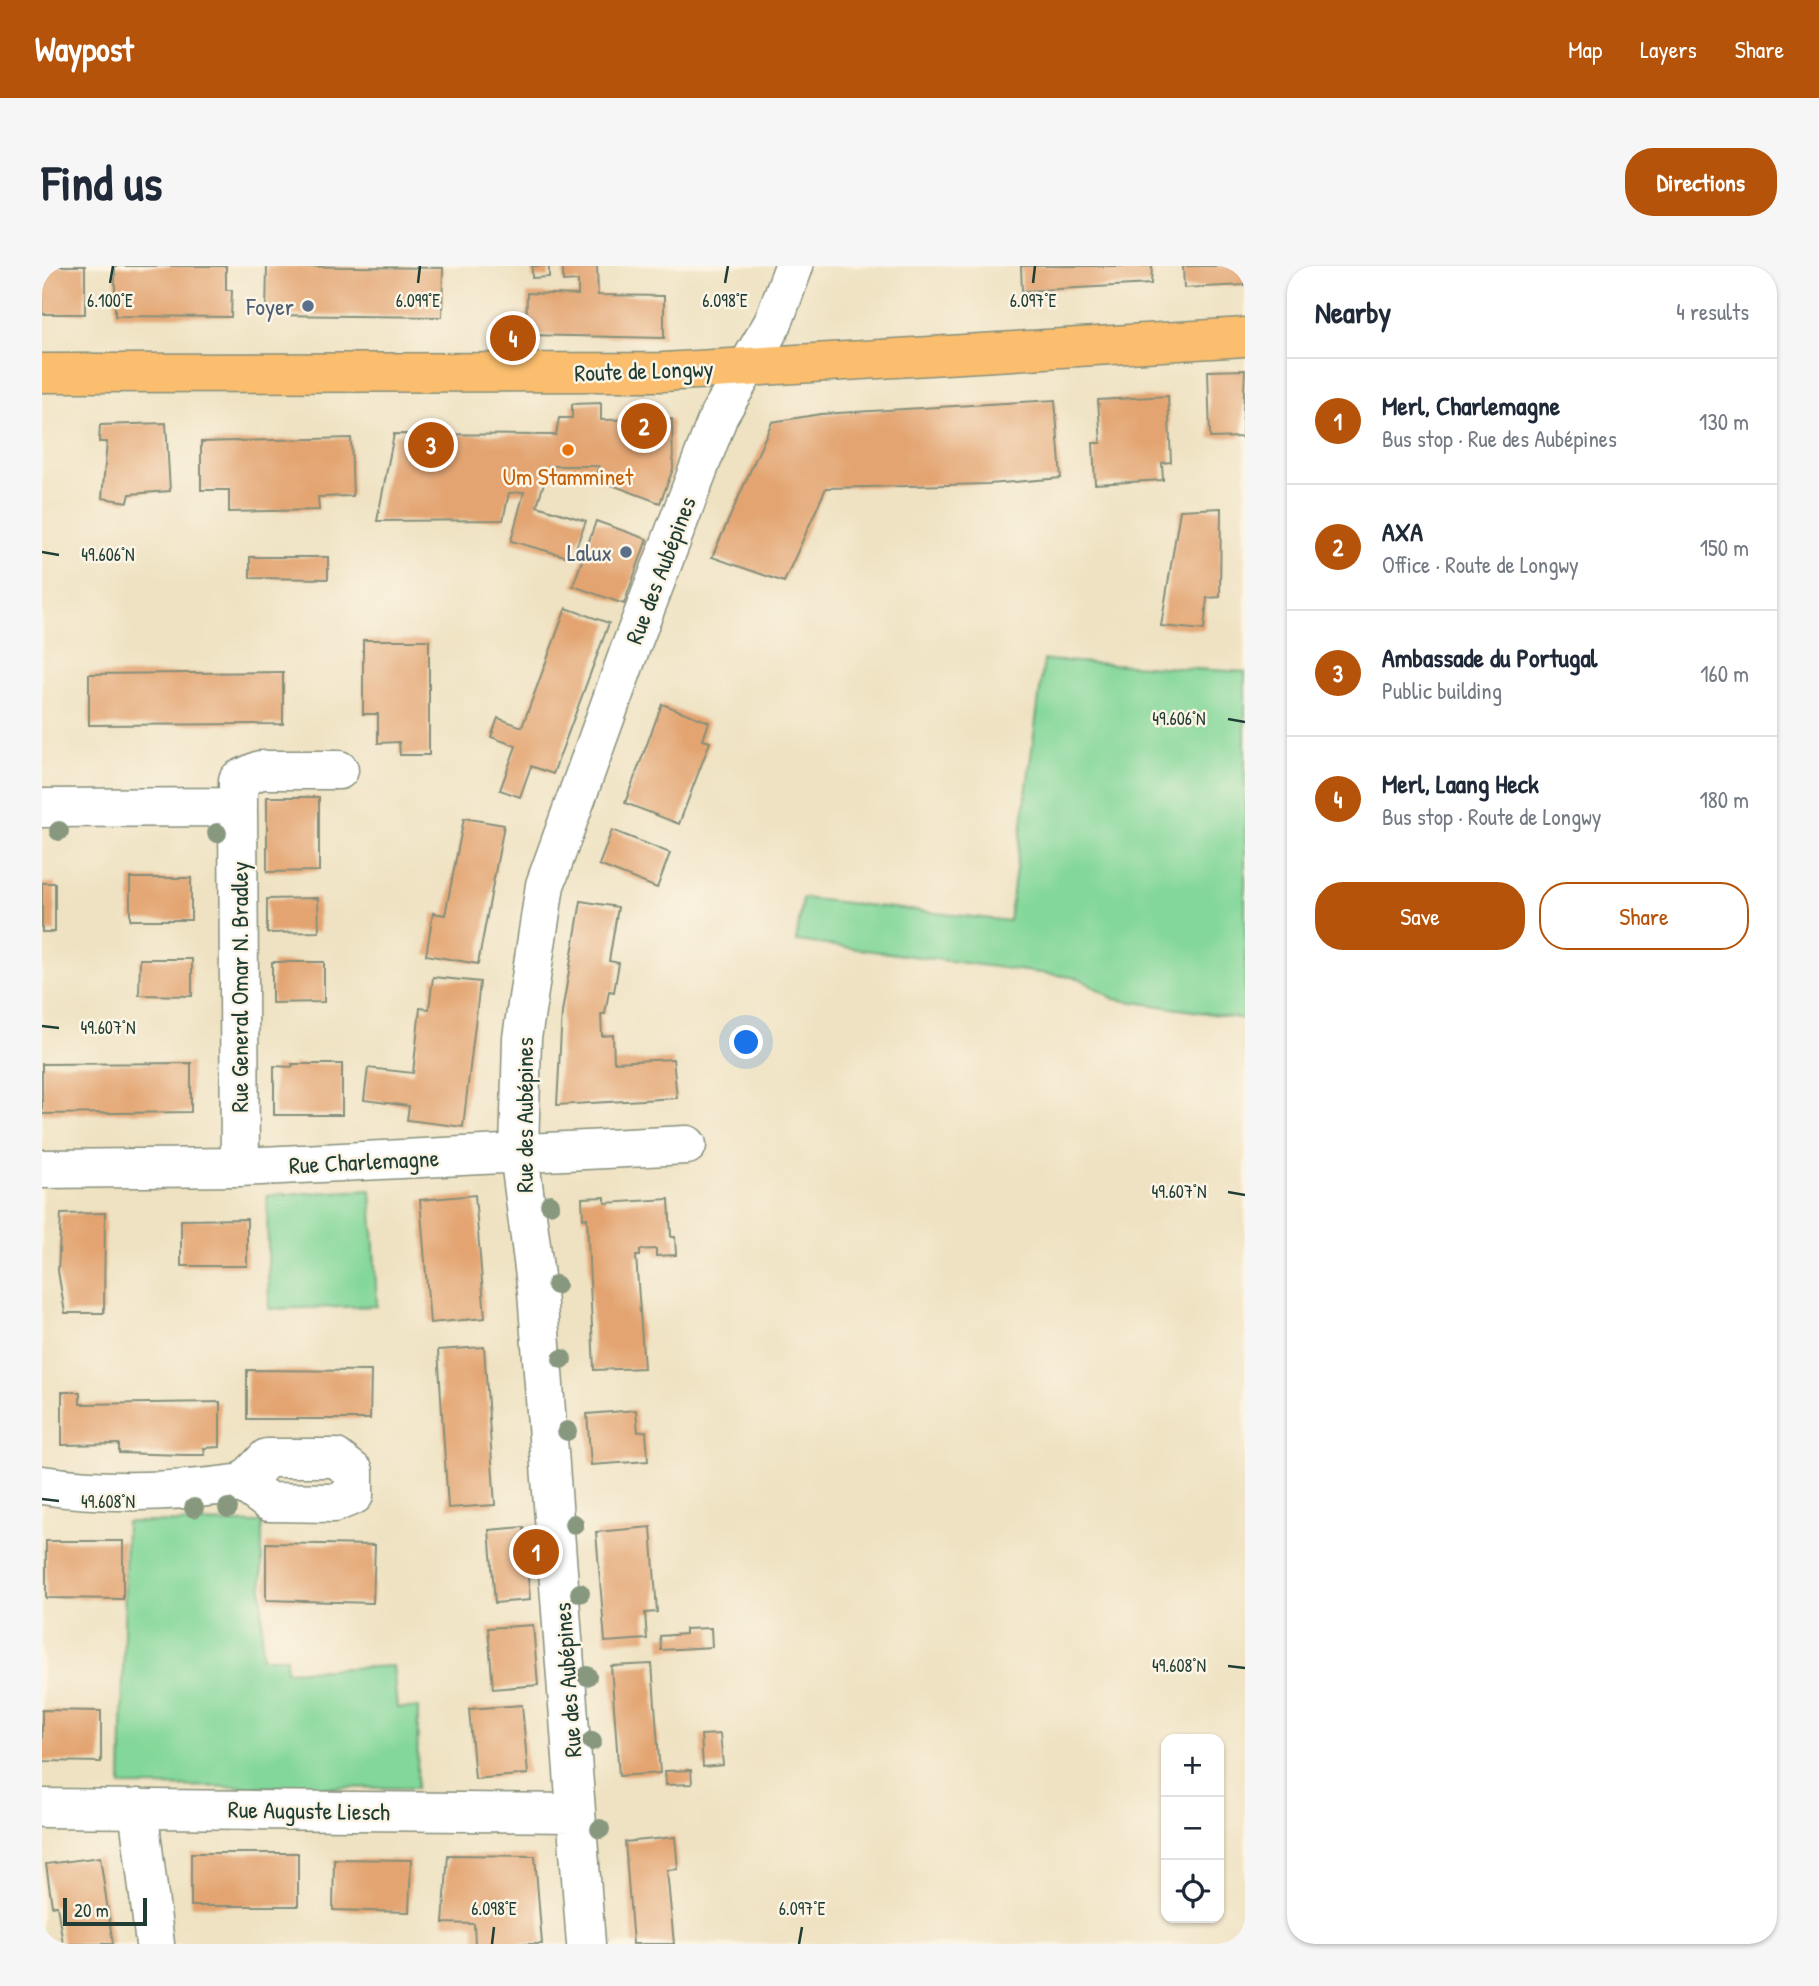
<!DOCTYPE html>
<meta charset="utf-8">
<style>
body{margin:0;font-family:"Patrick Hand",sans-serif;background:#f6f6f7;color:#1f2937}
.controls{position:absolute;right:21px;bottom:21px;display:grid;overflow:hidden;border-radius:14px;box-shadow:0 2px 5px #0004}
.controls button{width:63px;height:63px;display:grid;place-items:center;padding:0;border:0;border-bottom:2px solid #e0e1e3;background:#fff;color:#1f2937;font:35px sans-serif}
.scale{position:absolute;left:21px;bottom:18px;width:84px;box-sizing:border-box;padding-left:7px;border:4px solid #1f3d34;border-top:0;font-size:19px;line-height:24px;white-space:nowrap;color:#1f3d34;-webkit-text-stroke:5px #fcf5e5;paint-order:stroke}
.you{position:absolute;left:705px;top:777px;width:24px;height:24px;margin:-18px;border:5px solid #fff;border-radius:50%;background:#1a73e8;box-shadow:0 0 0 10px #1a73e833}
.badge{display:grid;place-items:center;width:46px;height:46px;border-radius:50%;background:#b45309;color:#fff;font-size:23px;font-weight:700}
.pin{position:absolute;translate:-50% -50%;border:4px solid #fff;box-shadow:0 2px 7px #0006}
.list{margin:0;padding:0;list-style:none}
h2{display:flex;justify-content:space-between;align-items:center;height:91px;margin:0;padding:0 28px;font-size:30px}
h2 small{font-size:23px;font-weight:400;color:#747a83}
.list li{display:grid;grid-template-columns:46px 1fr auto;gap:21px;align-items:center;box-sizing:border-box;height:126px;padding:0 28px;border-top:2px solid #e0e1e3}
.list b{display:block;font-size:26px;white-space:nowrap}
.list p{margin:0;font-size:23px;white-space:nowrap;color:#747a83}
.list em{font-size:23px;font-style:normal;color:#747a83}
.actions{display:flex;gap:14px;padding:21px 28px}
.actions a{flex:1;padding:16px 0;border:2px solid #b45309;border-radius:28px;text-align:center;font-size:24px;color:#b45309}
.actions .main{background:#b45309;color:#fff}
.icon{flex:none;width:38px;height:38px;fill:none;stroke:currentColor;stroke-width:2;stroke-linecap:round;stroke-linejoin:round}
.map{position:relative;flex:none;width:1203px;height:1678px;overflow:hidden;border-radius:28px}
header{display:flex;align-items:center;gap:42px;box-sizing:border-box;height:98px;padding:0 35px;background:#b45309;color:#fff}
header strong{font-size:33px}
nav{display:flex;gap:38px;margin-inline-start:auto;font-size:24px}
.intro{display:flex;align-items:center;justify-content:space-between;box-sizing:border-box;height:168px;padding:0 42px}
h1{margin:0;font-size:49px}
.button{padding:18px 32px;border-radius:28px;background:#b45309;color:#fff;font-size:24px;font-weight:700}
main{display:flex;gap:42px;padding:0 42px}
aside{flex:1;background:#fff;border-radius:28px;box-shadow:0 2px 5px #0004}
.map>svg:first-child{display:block}
.green{fill:#83d79a;stroke:#518a67;stroke-width:2}
.building{fill:#e3a471}
.lines{fill:none;stroke-linecap:round;stroke-linejoin:round}
.minor-casing{stroke:#87907b;stroke-width:41}
.major-casing{stroke:#87907b;stroke-width:41}
.minor{stroke:#fff;stroke-width:38}
.major{stroke:#fbbe6e;stroke-width:38}
.tree{fill:#88987f}
.ticks{fill:none;stroke:#1f3d34;stroke-width:2.5}
.service-dot{fill:#5c6f8a;stroke:#fcf5e5;stroke-width:2.5}
.food-dot{fill:#e8710a;stroke:#fcf5e5;stroke-width:2.5}
.labels{text-anchor:middle;dominant-baseline:central;stroke-width:5;stroke-linejoin:round;paint-order:stroke}
.service-label{font-size:24px;fill:#4e5e75;stroke:#fcf5e5;text-anchor:end}
.street-label{font-size:24px;fill:#1f3d34;stroke:#fcf5e5}
.food-label{font-size:24px;fill:#c56008;stroke:#fcf5e5}
.ticks-label{font-size:18px;text-anchor:middle;fill:#1f3d34;stroke:#fcf5e5;stroke-width:5;stroke-linejoin:round;paint-order:stroke}
</style>
<header>
<strong>Waypost</strong>
<nav><a>Map</a><a>Layers</a><a>Share</a></nav>
</header>
<div class="intro"><h1>Find us</h1><a class="button">Directions</a></div>
<main>
<div class="map">
<svg width="1203" height="1678" viewBox="0 0 1203 1678">
<rect width="100%" height="100%" fill="#fcf5e5"/>
<filter id="ink" filterUnits="userSpaceOnUse"><feTurbulence type="fractalNoise" baseFrequency=".0143" numOctaves="2"/><feDisplacementMap in="SourceGraphic" scale="14" xChannelSelector="R" yChannelSelector="G"/><feConvolveMatrix kernelMatrix="1 2 1 2 8 2 1 2 1" color-interpolation-filters="sRGB"/></filter>
<filter id="wash" filterUnits="userSpaceOnUse"><feTurbulence type="fractalNoise" baseFrequency=".00686" numOctaves="4" result="noise"/><feDisplacementMap in="SourceGraphic" scale="28" xChannelSelector="R" yChannelSelector="G"/><feGaussianBlur stdDeviation="1.57" result="paint"/><feColorMatrix in="noise" values="0 0 0 0 0 0 0 0 0 0 0 0 0 0 0 0 0 1.4 0 .05"/><feComposite in="paint" operator="in"/></filter>
<g filter="url(#wash)">
<rect width="100%" height="100%" fill="#efe2c2"/>
<path class="green" d="M1002,394L1203,406V753L1072,733L1037,712L754,675L761,632L967,655Z
M329,924L335,1040L227,1043L225,929Z
M84,1256L220,1257V1392H244V1405L351,1400L355,1442H376L375,1522L79,1520Z"/>
<g id="blocks">
<path class="building" d="M0,0H43V48H0Z
M73,0H184V24H190L189,51L73,50Z
M225,0L401,2L400,51L224,49Z
M490,0H507V11L490,12Z
M521,0H555L556,29L622,30V72L484,69L485,27L536,29V15L521,16Z
M979,0H1110L1109,18L980,25Z
M1141,0H1203V19L1142,22Z
M1203,104L1200,171L1168,172L1166,105Z
M1126,130L1129,196L1120,197L1121,214L1053,218L1051,177H1059L1056,134Z
M1013,134L1019,212L947,218L784,222L742,316L670,291L730,156L779,148Z
M559,137V154L630,153L631,203L618,237L554,213L557,200H507L495,240L544,255L530,292L469,275L482,226L467,227L461,254L335,255L352,168L514,169L517,152H530V138Z
M124,157L128,225L88,228L86,236L60,232L65,176H57L58,159Z
M309,172L311,230L276,231L277,244L187,246V224H159V176Z
M1179,242L1178,331L1165,332L1162,364L1119,360L1138,244Z
M554,255L605,273L582,338L531,320Z
M208,291H286V313L208,312Z
M524,342L567,357L511,508L489,500L478,531L458,524L474,480L449,471L456,452L480,461Z
M321,374H387V489H358L357,476L336,477V448H321Z
M241,406V458L47,459V408Z
M620,438L667,456L661,474L668,476L637,558L583,537Z
M225,531H277V605L225,606Z
M422,552L462,559L436,698L384,689L391,647L403,649Z
M570,564L628,587L615,622L557,599Z
M88,612H149V654H88Z
M0,617H13V666H0Z
M276,632L277,666L225,667V633Z
M539,635L576,641L567,695L577,697L572,726L567,725L563,748H559L560,770L571,769L572,796L631,793L635,832L515,839L520,746Z
M98,693H150V730L97,729Z
M230,696H282V736L230,737Z
M391,711L438,716L421,861L365,854L367,840L322,834L326,802L371,807L378,742L387,743Z
M149,797V846L0,848V798Z
M250,798H300V849H232V800L251,801Z
M433,929L443,1052L388,1057L378,934Z
M563,931V937L627,933L629,971H633L634,989L614,990V983L598,984V990H594L602,1102L552,1104L545,952L541,953L540,932Z
M63,947L62,1047H23L16,1005L19,948Z
M205,953V1000H139V954Z
M442,1081L453,1239L406,1242L396,1084Z
M205,1104L329,1105L328,1153H205Z
M20,1126H38V1138L178,1136V1181L162,1182L163,1189H142L77,1187V1178L20,1179Z
M594,1144L596,1166L604,1165L606,1195L549,1199L545,1148Z
M482,1261L488,1334L453,1337L447,1264Z
M609,1261L615,1346L603,1347L605,1373L563,1376L554,1266Z
M4,1275H81V1333L4,1332Z
M224,1277L333,1279L331,1337L224,1334Z
M491,1359L496,1419L451,1423L446,1362Z
M669,1362L670,1381L619,1384L618,1370L643,1368V1363Z
M610,1398L618,1507L577,1510L569,1400Z
M480,1439L486,1508L433,1513L427,1443Z
M0,1444L59,1445V1496L0,1495Z
M678,1468L681,1499L661,1501L659,1469Z
M649,1504L650,1518L624,1519L623,1505Z
M633,1571L636,1603L625,1604L632,1678H591L583,1576Z
M149,1587H256V1640H149Z
M406,1589L493,1590L500,1678H433L432,1658L401,1657Z
M58,1591L71,1678H21L15,1639L10,1640L4,1598Z
M292,1593L369,1594L367,1646L291,1644Z"/>
</g>
</g>
<g filter="url(#ink)">
<use href="#blocks" fill-opacity="0" stroke="#87907b" stroke-width="2"/>
<g class="lines">
<g class="minor-casing">
<path id="minor" d="M196,541V514L218,504H297
M0,542L196,541L198,901
M0,903L198,901L645,879
M0,1219C67,1229 135,1226 201,1217L225,1192H294L312,1206V1229L292,1237L227,1236L201,1217
M0,1542L533,1547
M96,1542L113,1678
M544,1678L495,1026L477,887L480,772L503,619L588,383L677,149L731,57L752,0"/>
</g>
<g class="major-casing">
<path id="major" d="M0,107L621,106L1203,71"/>
</g>
<use href="#minor" class="minor"/>
<use href="#major" class="major"/>
</g>
<g class="tree">
<circle cx="17" cy="565" r="10"/>
<circle cx="175" cy="567" r="10"/>
<circle cx="508" cy="938" r="10"/>
<circle cx="514" cy="1019" r="10"/>
<circle cx="520" cy="1093" r="10"/>
<circle cx="525" cy="1165" r="10"/>
<circle cx="152" cy="1242" r="10"/>
<circle cx="186" cy="1242" r="10"/>
<circle cx="532" cy="1258" r="10"/>
<circle cx="538" cy="1327" r="10"/>
<circle cx="545" cy="1410" r="10"/>
<circle cx="550" cy="1475" r="10"/>
<circle cx="558" cy="1563" r="10"/>
</g>
</g>
<path class="ticks" d="M68,17L71,0M376,17L378,0M683,17L686,0M991,17L993,0M0,286L17,289M1186,453L1203,456M0,760L17,762M1186,926L1203,929M0,1233L17,1235M1186,1400L1203,1402M450,1678L452,1661M757,1678L760,1661"/>
<g class="service-dot">
<circle cx="266" cy="40" r="7"/>
<circle cx="584" cy="286" r="7"/>
</g>
<circle class="food-dot" cx="526" cy="184" r="7"/>
<g class="labels">
<g class="service-label">
<text x="252" y="40">Foyer</text>
<text x="570" y="286">Lalux</text>
</g>
<g class="street-label">
<text transform="translate(602 104) rotate(-2)">Route de Longwy</text>
<text transform="translate(618 304) rotate(-69)">Rue des Aubépines</text>
<text transform="translate(197 721) rotate(-90)">Rue General Omar N. Bradley</text>
<text transform="translate(482 849) rotate(-90)">Rue des Aubépines</text>
<text transform="translate(322 895) rotate(-3)">Rue Charlemagne</text>
<text transform="translate(525 1414) rotate(-94)">Rue des Aubépines</text>
<text transform="translate(267 1544) rotate(1)">Rue Auguste Liesch</text>
</g>
<g class="food-label">
<text x="526" y="210">Um Stamminet</text>
</g>
</g>
<g class="ticks-label">
<text x="68" y="41">6.100°E</text>
<text x="376" y="41">6.099°E</text>
<text x="683" y="41">6.098°E</text>
<text x="991" y="41">6.097°E</text>
<text x="66" y="295">49.606°N</text>
<text x="1137" y="459">49.606°N</text>
<text x="66" y="768">49.607°N</text>
<text x="1137" y="932">49.607°N</text>
<text x="66" y="1242">49.608°N</text>
<text x="1137" y="1406">49.608°N</text>
<text x="452" y="1649">6.098°E</text>
<text x="760" y="1649">6.097°E</text>
</g>
</svg>
<div class="controls">
<button>+</button>
<button>−</button>
<button><svg class="icon" aria-label="locate" viewBox="0 0 24 24"><circle cx="12" cy="12" r="6"/><path d="M12 2v4M12 18v4M2 12h4M18 12h4"/></svg></button>
</div>
<div class="scale">20 m</div>
<div class="you"></div>
<div class="pin badge" style="left:494px;top:1286px">1</div>
<div class="pin badge" style="left:602px;top:160px">2</div>
<div class="pin badge" style="left:389px;top:179px">3</div>
<div class="pin badge" style="left:471px;top:72px">4</div>
</div>
<aside>
<h2>Nearby<small>4 results</small></h2>
<ul class="list">
<li><span class="badge">1</span><div><b>Merl, Charlemagne</b><p>Bus stop · Rue des Aubépines</p></div><em>130 m</em></li>
<li><span class="badge">2</span><div><b>AXA</b><p>Office · Route de Longwy</p></div><em>150 m</em></li>
<li><span class="badge">3</span><div><b>Ambassade du Portugal</b><p>Public building</p></div><em>160 m</em></li>
<li><span class="badge">4</span><div><b>Merl, Laang Heck</b><p>Bus stop · Route de Longwy</p></div><em>180 m</em></li>
</ul>
<div class="actions"><a class="main">Save</a><a>Share</a></div>
</aside>
</main>
